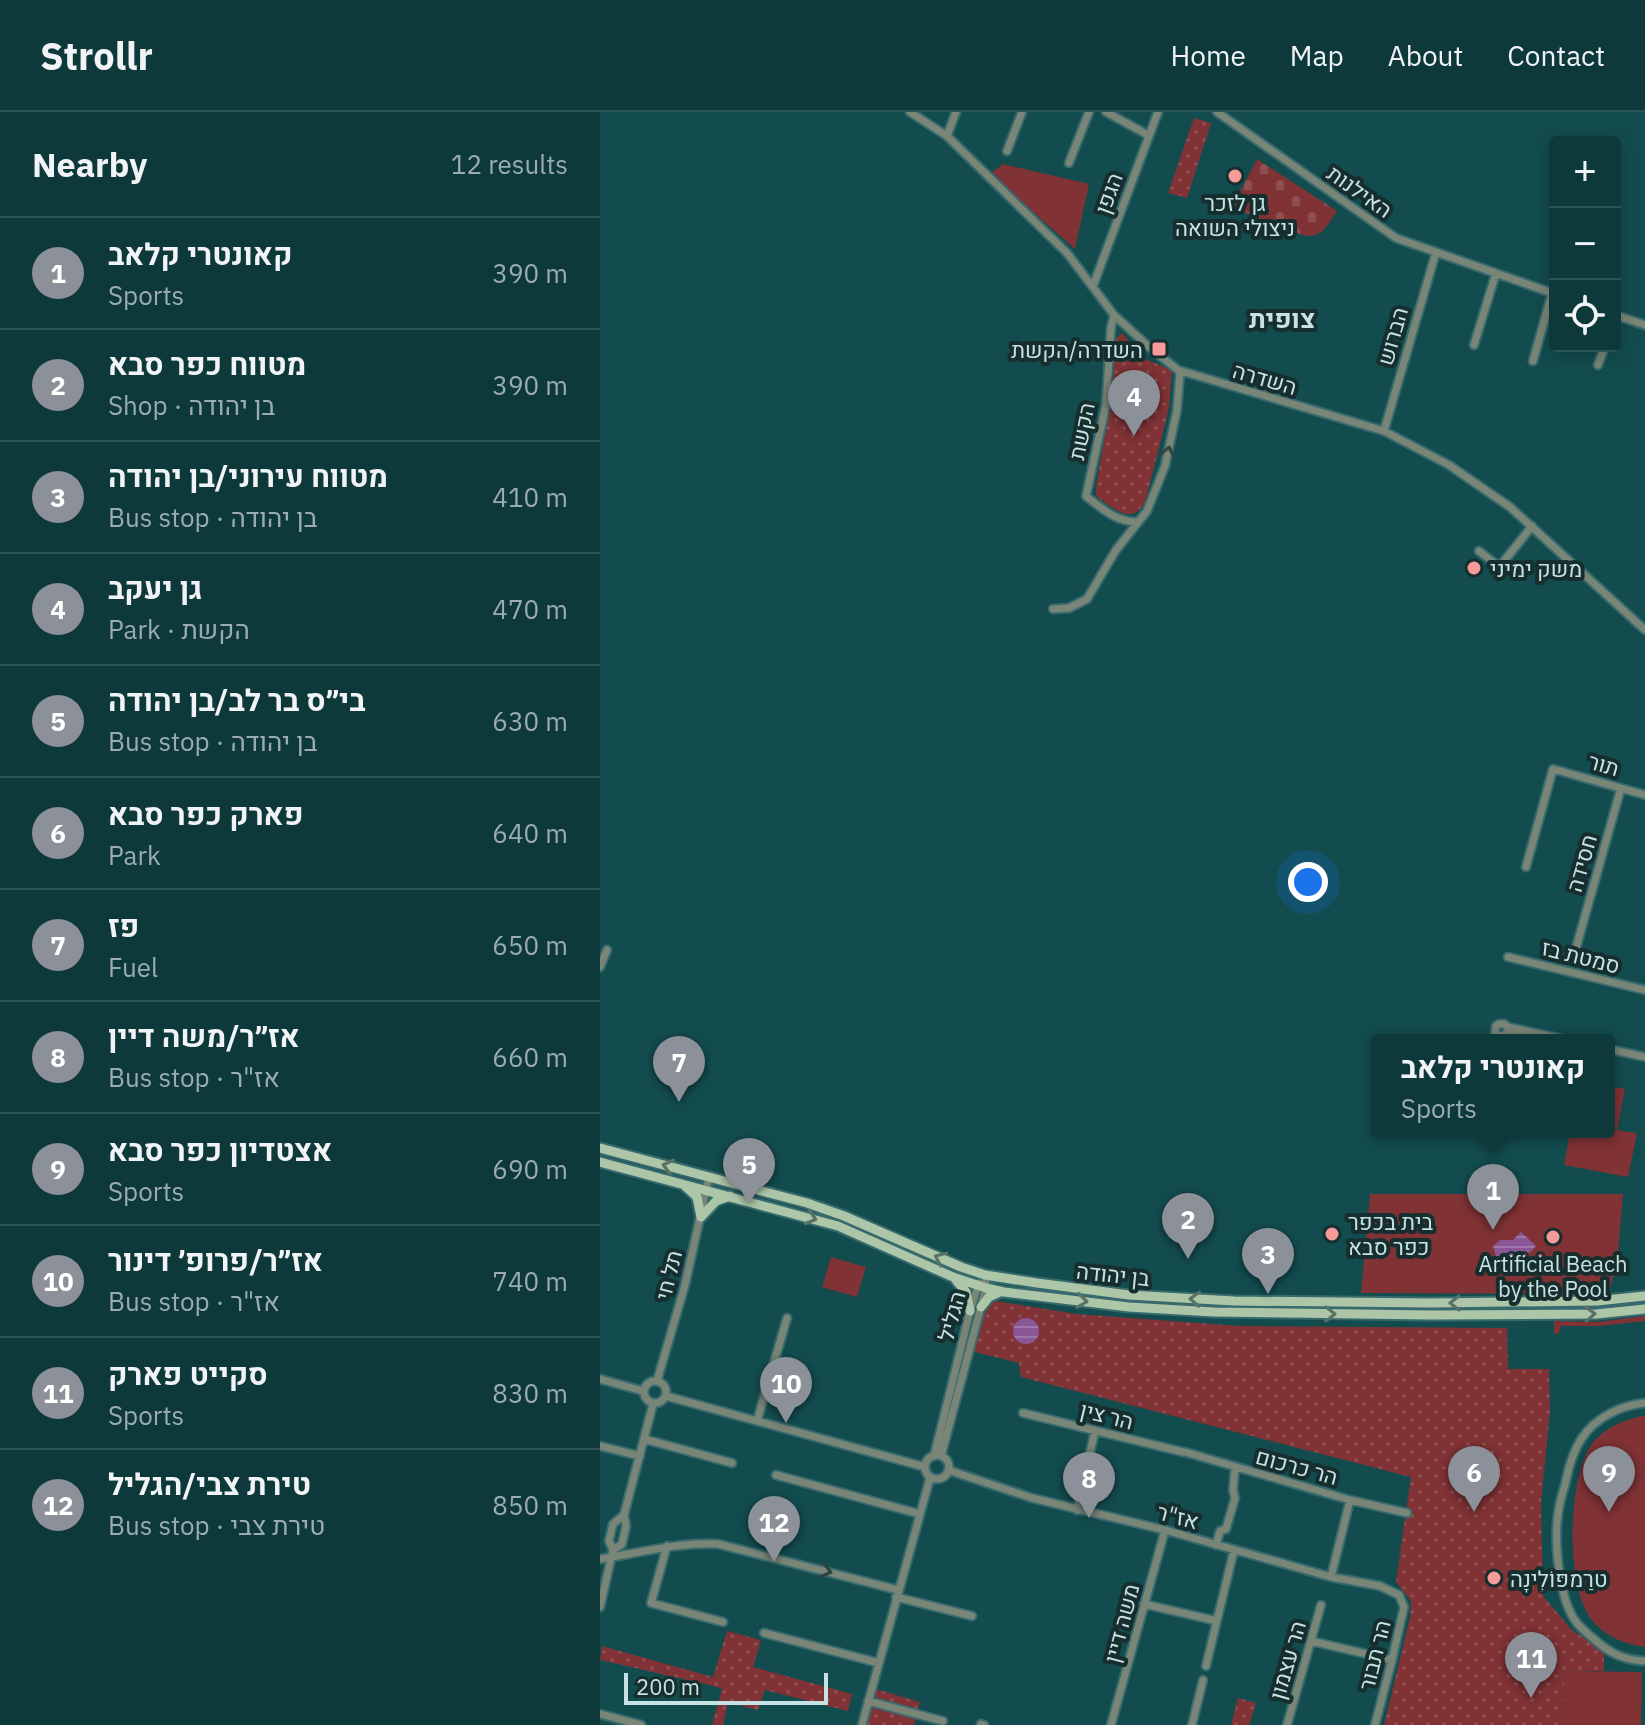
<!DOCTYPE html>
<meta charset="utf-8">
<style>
body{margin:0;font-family:"IBM Plex Sans",Heebo,sans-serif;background:#1c4446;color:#f1f3f6}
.controls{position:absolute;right:24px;top:24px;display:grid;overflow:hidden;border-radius:8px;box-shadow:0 4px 20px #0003}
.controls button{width:72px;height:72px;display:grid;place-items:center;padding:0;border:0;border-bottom:2px solid #2e5355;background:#0e393b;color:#f1f3f6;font:40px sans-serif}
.scale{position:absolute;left:24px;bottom:20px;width:204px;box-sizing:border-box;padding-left:8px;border:4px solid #c7e2e4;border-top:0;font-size:22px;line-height:28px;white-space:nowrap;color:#c7e2e4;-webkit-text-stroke:6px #172e2f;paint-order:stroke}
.you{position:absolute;left:708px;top:770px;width:28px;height:28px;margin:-20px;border:6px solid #fff;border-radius:50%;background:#1a73e8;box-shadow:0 0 0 12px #1a73e833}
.badge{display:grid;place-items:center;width:52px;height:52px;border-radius:50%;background:#8c9099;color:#fff;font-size:26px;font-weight:700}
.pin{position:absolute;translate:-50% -66px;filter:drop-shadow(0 2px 4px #0008)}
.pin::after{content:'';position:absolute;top:42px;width:28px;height:24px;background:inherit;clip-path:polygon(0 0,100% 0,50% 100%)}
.popup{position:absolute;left:771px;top:922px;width:244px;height:104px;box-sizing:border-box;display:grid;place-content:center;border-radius:8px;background:#0e393b;filter:drop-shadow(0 2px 6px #0005);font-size:26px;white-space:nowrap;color:#9bacaf}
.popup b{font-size:30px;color:#f1f3f6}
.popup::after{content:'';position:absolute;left:50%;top:100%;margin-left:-16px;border:16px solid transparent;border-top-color:#0e393b}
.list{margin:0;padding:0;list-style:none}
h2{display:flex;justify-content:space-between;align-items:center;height:104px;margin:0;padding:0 32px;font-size:34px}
h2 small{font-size:26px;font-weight:400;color:#9bacaf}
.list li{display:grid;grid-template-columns:52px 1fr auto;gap:24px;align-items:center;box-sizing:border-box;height:112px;padding:0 32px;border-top:2px solid #2e5355}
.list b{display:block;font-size:30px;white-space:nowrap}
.list p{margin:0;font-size:26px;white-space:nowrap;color:#9bacaf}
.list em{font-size:26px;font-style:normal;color:#9bacaf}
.icon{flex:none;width:44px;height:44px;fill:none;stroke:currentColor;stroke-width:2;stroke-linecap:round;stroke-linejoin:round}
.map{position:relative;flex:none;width:1045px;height:1613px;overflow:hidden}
header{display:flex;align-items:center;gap:48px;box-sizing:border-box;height:112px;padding:0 40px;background:#0e393b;border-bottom:2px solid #2e5355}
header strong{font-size:38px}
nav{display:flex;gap:44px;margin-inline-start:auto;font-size:28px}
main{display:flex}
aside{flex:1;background:#0e393b}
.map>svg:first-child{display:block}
.grass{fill:#803235}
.cemetery{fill:url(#cemetery-stones)}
.park{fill:url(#park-dots)}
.water{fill:url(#water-rules)}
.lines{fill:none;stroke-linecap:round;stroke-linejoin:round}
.minor-casing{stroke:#376a6d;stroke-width:11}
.major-casing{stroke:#376a6d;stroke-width:13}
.minor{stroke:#798577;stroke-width:7}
.major{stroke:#adc6a8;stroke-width:9}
.oneway{stroke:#304441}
.oneway2{stroke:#5a7265}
.poi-dot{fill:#f59b9a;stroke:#172e2f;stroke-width:3}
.labels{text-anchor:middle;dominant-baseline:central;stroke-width:8;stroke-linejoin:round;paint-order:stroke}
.street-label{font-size:22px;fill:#c7e2e4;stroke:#172e2f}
.poi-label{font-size:22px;fill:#c7e2e4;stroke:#172e2f;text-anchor:start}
.quarter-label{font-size:26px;font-weight:bold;fill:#c7e2e4;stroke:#172e2f}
</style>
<header>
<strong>Strollr</strong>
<nav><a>Home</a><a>Map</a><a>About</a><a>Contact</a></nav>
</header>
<main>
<aside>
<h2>Nearby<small>12 results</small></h2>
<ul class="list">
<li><span class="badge">1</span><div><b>קאונטרי קלאב</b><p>Sports</p></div><em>390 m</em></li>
<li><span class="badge">2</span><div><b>מטווח כפר סבא</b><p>Shop · בן יהודה</p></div><em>390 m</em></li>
<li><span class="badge">3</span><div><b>מטווח עירוני/בן יהודה</b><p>Bus stop · בן יהודה</p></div><em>410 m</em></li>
<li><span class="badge">4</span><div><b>גן יעקב</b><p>Park · הקשת</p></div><em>470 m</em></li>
<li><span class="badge">5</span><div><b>בי״ס בר לב/בן יהודה</b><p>Bus stop · בן יהודה</p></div><em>630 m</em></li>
<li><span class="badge">6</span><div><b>פארק כפר סבא</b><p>Park</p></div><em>640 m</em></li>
<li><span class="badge">7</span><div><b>פז</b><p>Fuel</p></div><em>650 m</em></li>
<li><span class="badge">8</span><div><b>אז״ר/משה דיין</b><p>Bus stop · אז&quot;ר</p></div><em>660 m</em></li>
<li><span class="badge">9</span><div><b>אצטדיון כפר סבא</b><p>Sports</p></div><em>690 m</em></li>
<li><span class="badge">10</span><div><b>אז״ר/פרופ׳ דינור</b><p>Bus stop · אז&quot;ר</p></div><em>740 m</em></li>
<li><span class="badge">11</span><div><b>סקייט פארק</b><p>Sports</p></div><em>830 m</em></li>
<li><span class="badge">12</span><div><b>טירת צבי/הגליל</b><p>Bus stop · טירת צבי</p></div><em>850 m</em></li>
</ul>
</aside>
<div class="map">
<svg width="1045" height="1613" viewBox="0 0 1045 1613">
<defs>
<pattern id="cemetery-stones" width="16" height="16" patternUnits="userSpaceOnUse" patternTransform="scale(2)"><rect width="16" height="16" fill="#803235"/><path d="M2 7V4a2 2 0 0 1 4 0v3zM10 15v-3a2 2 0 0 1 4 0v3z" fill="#904f52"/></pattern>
<pattern id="park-dots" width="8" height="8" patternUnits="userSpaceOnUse" patternTransform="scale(2)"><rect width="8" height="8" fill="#803235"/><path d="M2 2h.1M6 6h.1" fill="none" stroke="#904f52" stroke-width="1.8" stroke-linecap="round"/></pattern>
<pattern id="water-rules" width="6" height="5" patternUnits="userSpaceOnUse" patternTransform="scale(2)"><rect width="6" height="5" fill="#8a5695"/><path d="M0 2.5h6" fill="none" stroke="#9e76a9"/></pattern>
</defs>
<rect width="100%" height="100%" fill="#134c4f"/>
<path class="grass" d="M403,52L489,72L475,137L390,62Z
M1009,974L1025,977L1017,1018L1037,1021L1028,1065L964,1053L970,1020H1009Z
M770,1082H1023L1017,1153L1008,1182L761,1181Z
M231,1145L266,1155L257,1185L222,1175Z
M1045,1204V1209L998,1214H961L959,1221L954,1222V1209L998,1210Z
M1041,1304H1045V1535C1024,1532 1006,1525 992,1508C965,1476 968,1370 990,1335C1001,1317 1022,1309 1041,1304Z
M964,1559L1042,1560L1041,1613H963Z"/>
<path class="cemetery" d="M657,47L737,99C730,109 724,123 710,124C697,124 647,101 632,95Z"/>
<path class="park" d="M594,6L611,11L587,86L568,81Z
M522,221L545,247L572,258L569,296L546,387C534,416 514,397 496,384V375L511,287L517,225Z
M396,1189L477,1202L639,1214L907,1216L908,1257H949L950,1299L941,1391L943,1484L971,1517L1004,1540V1559H964L963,1613H784L810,1505L811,1489L796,1470L811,1365L421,1265L419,1251L371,1239L383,1196Z
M127,1519L161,1528L153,1555L252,1582L248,1599L165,1578L158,1598L128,1590L123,1613H112L122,1577L114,1574L0,1548L2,1534L113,1565Z
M276,1577L320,1590L314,1613H265Z
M638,1586L656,1591L649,1613H631Z"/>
<path class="water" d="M921,1120L936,1134L915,1155H899L893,1134L900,1128H913Z
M413 1219a13 13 0 1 1 26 0a13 13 0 1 1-26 0Z"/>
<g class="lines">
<g class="minor-casing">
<path id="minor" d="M310,0L347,24L467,141L514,203L549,235L578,258L784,319L849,353L910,395L1045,518
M506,0L548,23
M617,0L796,126L955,182
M347,24L356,0
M407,39L422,0
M469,51L489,0
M493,174L558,0
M514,203L511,216L506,293L486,384C501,396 515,409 536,410
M1015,203L1045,213
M874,233L896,161
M933,249L952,181
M998,253L1005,234
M784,319L836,140
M879,439L897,453H901L932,414
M453,497L469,496L487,487L516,438L547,399L565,354L577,298L580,260
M926,755L953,657L1045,683
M976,836L1021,676
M908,845L1045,878
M0,855L7,838
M908,915L967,928
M908,921V915L904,912H899L896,914L895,921L900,925L908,921L939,928
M1009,937L1045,945
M0,1267L43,1279
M44 1280a11 11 0 1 1 22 0a11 11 0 1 1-22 0Z
M57,1269L85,1173L109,1065
M66,1284L325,1355
M1045,1291C1021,1293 995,1306 982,1326C973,1339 968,1358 965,1373C962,1382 959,1393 958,1403C954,1431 959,1489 977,1511C982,1517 989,1523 995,1528C1011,1542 1024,1548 1045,1549
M423,1301L583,1340
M157,1309L187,1206
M44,1327L132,1351
M0,1334L40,1344
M585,1340L750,1388
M325 1355a12 12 0 1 1 24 0a12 12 0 1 1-24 0Z
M334,1344L370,1199L379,1171
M341,1344L386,1176L385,1163
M348,1358L432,1386L565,1418L731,1465L780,1474L799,1483L804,1495L792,1548L775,1613
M176,1363L320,1402
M477,1398L495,1319
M616,1433L620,1419L626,1417L635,1386L633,1378L635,1356
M67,1434L51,1491L123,1510
M13,1438L9,1429L13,1412L24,1403
M0,1447C39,1441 78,1430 118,1432L298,1478
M731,1465L750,1388L807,1401
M296,1485L372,1504
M544,1492L617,1509
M0,1495L13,1438L22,1432L26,1414L24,1403L53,1292
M164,1521L279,1551
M711,1529L792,1548
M606,1554L634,1438
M268,1589L343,1609
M0,1602L41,1613
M381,1612L384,1613
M262,1613L330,1366
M511,1613L565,1418
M592,1613L603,1568
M687,1613L721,1493"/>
</g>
<g class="major-casing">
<path id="major" d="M0,1036L207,1091L244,1104L361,1155L385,1163L437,1171L529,1183L634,1189L831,1191L997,1189L1045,1184
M0,1050L238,1114L353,1165L386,1176L404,1180L529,1195L614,1200L831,1203L996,1202L1045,1197
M85,1074L97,1085L101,1105
M101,1105L116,1089L130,1084
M356,1168L366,1180L370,1199
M381,1195L389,1185L400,1180"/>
</g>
<use href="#minor" class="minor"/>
<use href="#major" class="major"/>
</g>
<defs><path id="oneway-chevron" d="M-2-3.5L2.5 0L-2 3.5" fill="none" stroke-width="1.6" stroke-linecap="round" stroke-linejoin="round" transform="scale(2)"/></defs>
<g class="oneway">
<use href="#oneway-chevron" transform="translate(568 340) rotate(-78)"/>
<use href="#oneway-chevron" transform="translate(226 1459) rotate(15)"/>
</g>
<g class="oneway2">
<use href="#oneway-chevron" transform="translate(68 1054) rotate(-165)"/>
<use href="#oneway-chevron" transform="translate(211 1106) rotate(17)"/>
<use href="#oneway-chevron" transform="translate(340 1146) rotate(-156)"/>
<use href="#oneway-chevron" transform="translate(595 1187) rotate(-177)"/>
<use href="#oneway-chevron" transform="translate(482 1189) rotate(7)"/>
<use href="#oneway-chevron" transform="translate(855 1191) rotate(179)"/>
<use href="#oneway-chevron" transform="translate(730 1202) rotate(1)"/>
<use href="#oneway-chevron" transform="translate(990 1202) rotate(-2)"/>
</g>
<g class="poi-dot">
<circle cx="635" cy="64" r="8"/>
<rect x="551" y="229" width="16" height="16" rx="4"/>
<circle cx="874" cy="456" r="8"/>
<circle cx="732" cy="1122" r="8"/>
<circle cx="953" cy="1125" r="8"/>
<circle cx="894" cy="1466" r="8"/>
</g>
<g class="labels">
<g class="street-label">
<text transform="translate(760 79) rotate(35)">האילנות</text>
<text transform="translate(508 81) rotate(-70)">הגפן</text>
<text transform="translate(792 224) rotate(-74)">הברוש</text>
<text transform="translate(665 266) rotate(16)">השדרה</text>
<text transform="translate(481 319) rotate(-79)">הקשת</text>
<text transform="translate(1004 652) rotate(16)">תור</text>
<text transform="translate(981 751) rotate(-74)">חסידה</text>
<text transform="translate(981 844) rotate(14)">סמטת בז</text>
<text transform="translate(513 1162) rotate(6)">בן יהודה</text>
<text transform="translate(68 1163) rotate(-76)">תל חי</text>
<text transform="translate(351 1204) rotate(-75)">הגליל</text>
<text transform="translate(507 1303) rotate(14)">הר צין</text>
<text transform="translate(697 1354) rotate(15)">הר כרכום</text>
<text transform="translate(578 1404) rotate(15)">אז"ר</text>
<text transform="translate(521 1511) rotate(-75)">משה דיין</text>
<text transform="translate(774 1543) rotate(-76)">הר תבור</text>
<text transform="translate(687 1548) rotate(-74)">הר עצמון</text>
</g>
<g class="poi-label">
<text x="635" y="90" text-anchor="middle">גן לזכר<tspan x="635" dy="25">ניצולי השואה</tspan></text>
<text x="543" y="237" text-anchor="end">השדרה/הקשת</text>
<text x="890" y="456">משק ימיני</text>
<text x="748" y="1109">בית בכפר<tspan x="748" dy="25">כפר סבא</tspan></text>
<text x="953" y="1151" text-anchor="middle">Artificial Beach<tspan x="953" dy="25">by the Pool</tspan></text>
<text x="910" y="1466">טרַמפּוֹלִינָה</text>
</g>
<g class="quarter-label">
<text x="682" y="206">צופית</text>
</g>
</g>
</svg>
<div class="controls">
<button>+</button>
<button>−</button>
<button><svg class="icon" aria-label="locate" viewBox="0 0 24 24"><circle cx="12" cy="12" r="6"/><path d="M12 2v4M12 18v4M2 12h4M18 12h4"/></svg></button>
</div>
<div class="scale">200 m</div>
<div class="you"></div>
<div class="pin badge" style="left:893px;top:1118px">1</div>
<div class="popup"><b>קאונטרי קלאב</b>Sports</div>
<div class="pin badge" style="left:588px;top:1147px">2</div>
<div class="pin badge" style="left:668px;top:1182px">3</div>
<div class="pin badge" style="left:534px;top:324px">4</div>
<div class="pin badge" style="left:149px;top:1092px">5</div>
<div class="pin badge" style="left:874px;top:1400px">6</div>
<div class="pin badge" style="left:79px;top:990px">7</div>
<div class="pin badge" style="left:489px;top:1406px">8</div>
<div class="pin badge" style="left:1009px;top:1400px">9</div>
<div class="pin badge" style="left:186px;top:1311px">10</div>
<div class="pin badge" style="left:931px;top:1586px">11</div>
<div class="pin badge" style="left:174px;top:1450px">12</div>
</div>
</main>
